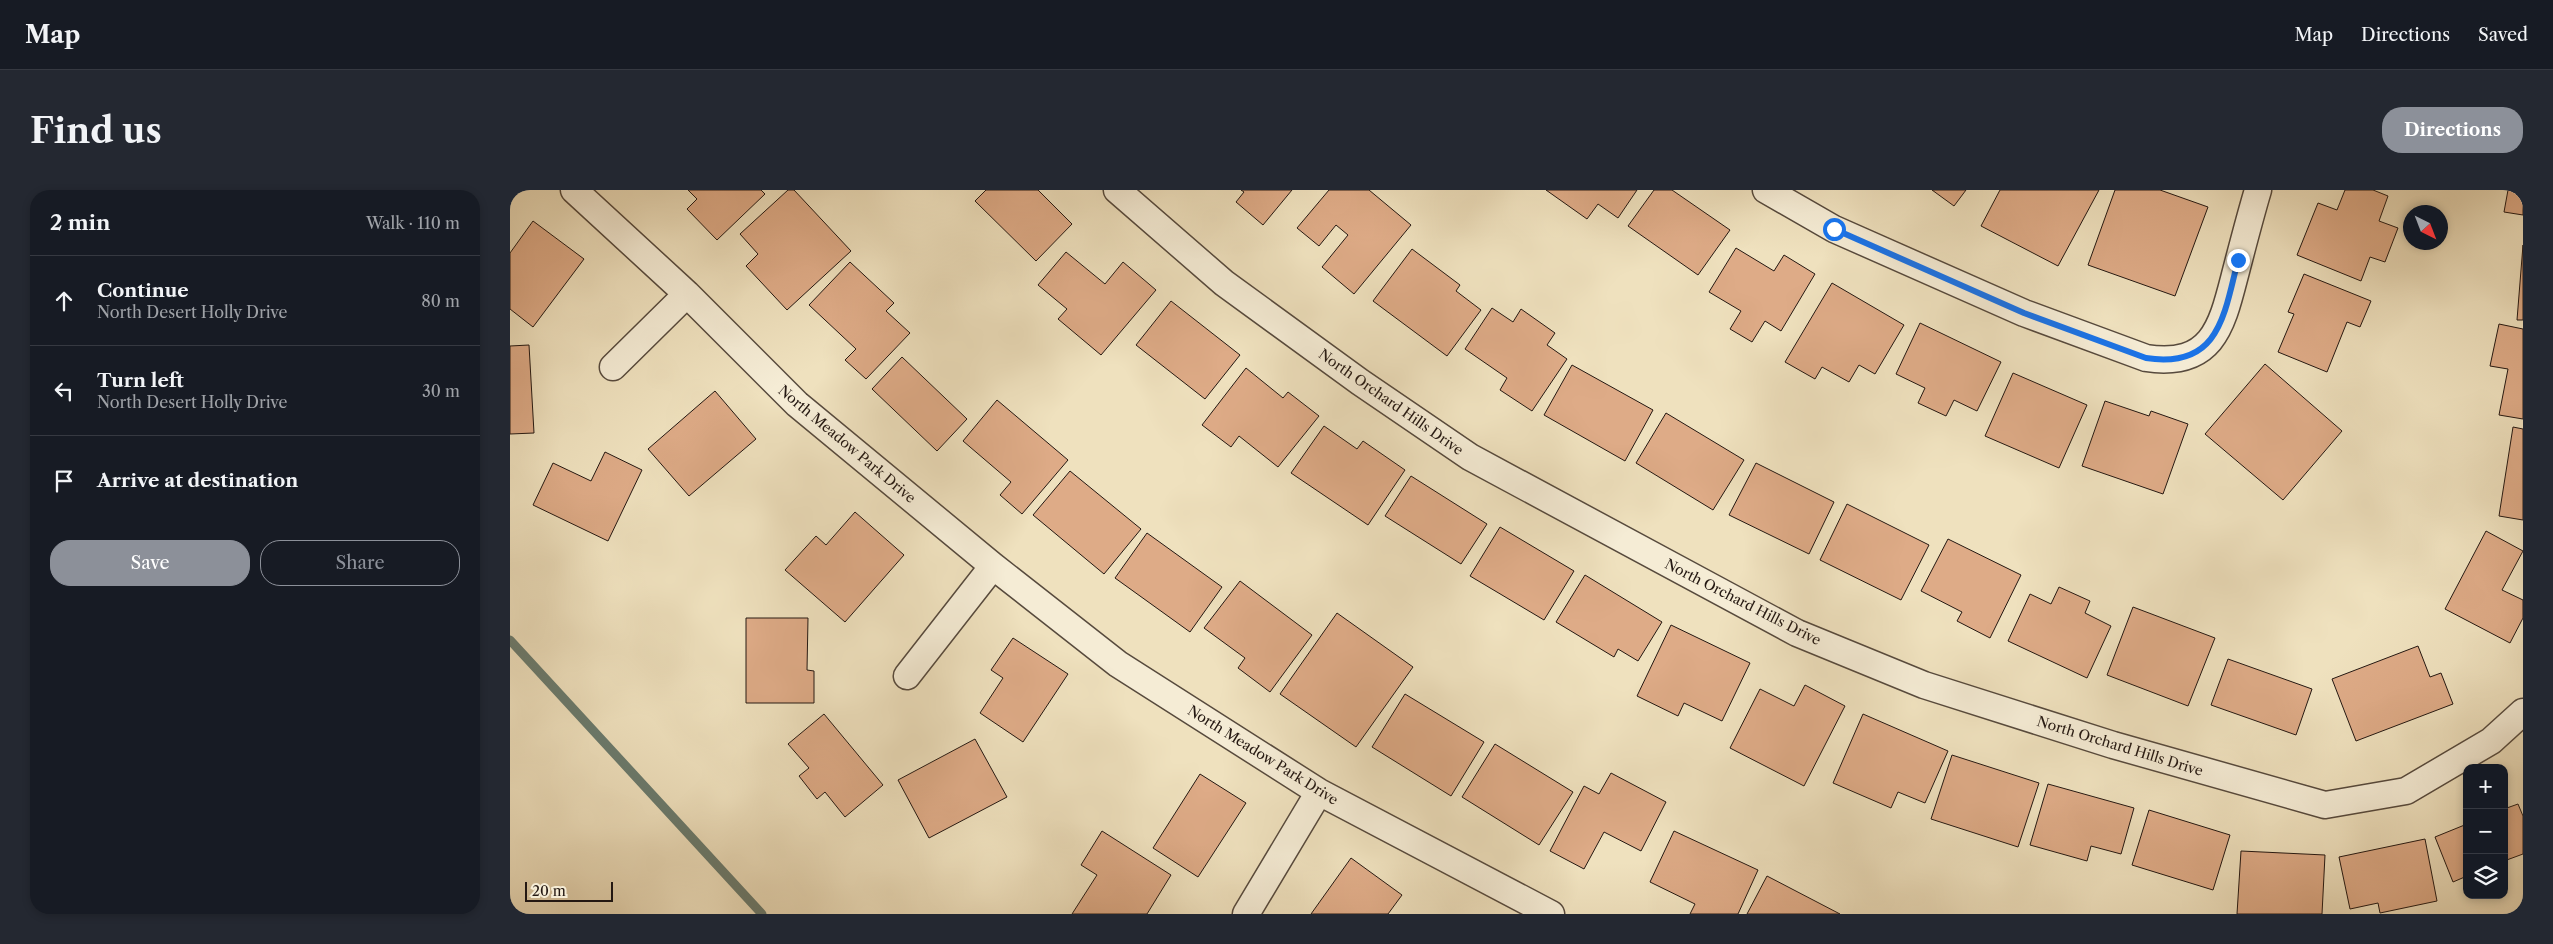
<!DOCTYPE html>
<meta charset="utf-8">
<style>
body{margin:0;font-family:"Libre Caslon Text",serif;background:#242831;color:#f1f3f6}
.controls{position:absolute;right:15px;bottom:15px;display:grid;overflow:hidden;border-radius:10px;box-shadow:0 2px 8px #0003}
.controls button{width:45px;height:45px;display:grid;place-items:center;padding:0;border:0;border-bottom:1px solid #363941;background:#171b24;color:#f1f3f6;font:25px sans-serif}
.compass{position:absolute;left:1893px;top:15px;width:45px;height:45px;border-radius:50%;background:#171b24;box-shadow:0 2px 8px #0003;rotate:138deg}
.scale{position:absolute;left:15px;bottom:12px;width:88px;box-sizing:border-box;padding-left:5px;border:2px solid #241812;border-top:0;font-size:14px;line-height:18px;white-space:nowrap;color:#241812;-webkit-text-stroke:4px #f5ecd5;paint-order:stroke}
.stop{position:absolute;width:15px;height:15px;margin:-11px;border:4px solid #1a73e8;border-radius:50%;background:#fff}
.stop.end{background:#1a73e8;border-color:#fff;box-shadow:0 1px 5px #0008}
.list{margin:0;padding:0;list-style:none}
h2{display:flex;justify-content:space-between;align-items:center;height:65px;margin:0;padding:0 20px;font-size:21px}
h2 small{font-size:16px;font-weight:400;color:#9ea1a6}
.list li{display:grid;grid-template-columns:32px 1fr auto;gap:15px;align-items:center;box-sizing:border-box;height:90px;padding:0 20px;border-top:1px solid #363941}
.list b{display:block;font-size:19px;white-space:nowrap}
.list p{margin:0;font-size:16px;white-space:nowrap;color:#9ea1a6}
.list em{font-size:16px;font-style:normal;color:#9ea1a6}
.actions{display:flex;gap:10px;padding:15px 20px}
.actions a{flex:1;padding:11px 0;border:1px solid #8c9099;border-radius:20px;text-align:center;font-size:18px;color:#8c9099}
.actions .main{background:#8c9099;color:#fff}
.icon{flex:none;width:28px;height:28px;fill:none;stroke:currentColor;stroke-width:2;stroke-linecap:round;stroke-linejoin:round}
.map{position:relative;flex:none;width:2013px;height:724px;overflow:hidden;border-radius:20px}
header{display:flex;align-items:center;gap:30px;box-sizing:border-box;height:70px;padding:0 25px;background:#171b24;border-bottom:1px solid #363941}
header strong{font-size:24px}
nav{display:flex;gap:28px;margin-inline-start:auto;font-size:18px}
.intro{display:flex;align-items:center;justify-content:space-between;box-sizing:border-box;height:120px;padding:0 30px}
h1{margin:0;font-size:35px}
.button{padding:12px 22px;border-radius:20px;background:#8c9099;color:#fff;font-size:18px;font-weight:700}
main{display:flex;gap:30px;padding:0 30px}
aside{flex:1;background:#171b24;border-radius:20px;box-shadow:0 2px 8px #0003}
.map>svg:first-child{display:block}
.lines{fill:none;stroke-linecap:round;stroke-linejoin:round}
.stream{stroke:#6b7c6f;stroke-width:9}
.building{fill:#deab87;stroke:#241812}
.street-casing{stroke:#574a3d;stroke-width:29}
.street{stroke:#f5ecd5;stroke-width:26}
.route{stroke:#1a73e8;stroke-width:6}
.labels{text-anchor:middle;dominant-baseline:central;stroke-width:5;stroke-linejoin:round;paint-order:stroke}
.street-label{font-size:14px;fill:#241812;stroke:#f5ecd5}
</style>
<header>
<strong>Map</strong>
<nav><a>Map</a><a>Directions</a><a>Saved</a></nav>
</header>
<div class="intro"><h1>Find us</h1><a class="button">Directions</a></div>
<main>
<aside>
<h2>2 min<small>Walk · 110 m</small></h2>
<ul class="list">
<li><svg class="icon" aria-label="ahead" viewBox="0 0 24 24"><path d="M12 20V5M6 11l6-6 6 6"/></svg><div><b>Continue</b><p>North Desert Holly Drive</p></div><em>80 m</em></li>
<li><svg class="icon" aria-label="left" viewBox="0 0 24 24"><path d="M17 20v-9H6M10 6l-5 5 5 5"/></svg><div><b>Turn left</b><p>North Desert Holly Drive</p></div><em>30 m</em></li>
<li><svg class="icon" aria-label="arrive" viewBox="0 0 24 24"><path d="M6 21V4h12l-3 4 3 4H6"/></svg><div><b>Arrive at destination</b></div></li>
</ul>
<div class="actions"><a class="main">Save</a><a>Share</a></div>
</aside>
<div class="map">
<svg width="2013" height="724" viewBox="0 0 2013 724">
<rect width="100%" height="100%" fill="#efe1be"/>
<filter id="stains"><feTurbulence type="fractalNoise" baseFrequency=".004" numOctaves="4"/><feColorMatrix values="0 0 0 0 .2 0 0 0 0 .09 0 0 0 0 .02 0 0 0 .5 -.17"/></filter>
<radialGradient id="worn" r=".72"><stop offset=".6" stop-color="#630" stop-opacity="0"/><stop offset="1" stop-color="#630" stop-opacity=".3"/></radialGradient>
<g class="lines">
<path class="stream" d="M0,450L252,724"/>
</g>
<path class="building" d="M178,0H251L255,4L207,50L177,19L187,9Z
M278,0H284L341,61L277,120L236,76L248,64L230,44Z
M476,0H528L562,34L526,71L465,11Z
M731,0H782L753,35L726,12L734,2Z
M819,0H859L901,35L844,104L812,77L838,45L826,35L809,56L787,38Z
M1036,0H1127L1108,28L1088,14L1077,29Z
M1144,0H1162L1220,40L1188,85L1118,36Z
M1422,0H1456L1444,16Z
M1490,0H1589L1548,76L1471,36Z
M1605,0H1650L1698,17L1665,106L1578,75Z
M1835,0H1863L1878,6L1869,31L1888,38L1875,72L1860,67L1851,91L1787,65L1808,13L1827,20Z
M1998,0H2013V25L1994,22Z
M23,31L74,69L23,137L0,119V63Z
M2013,55V130H2007Z
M1226,58L1264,81L1274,65L1305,84L1271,141L1255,131L1242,152L1220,139L1231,121L1199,102Z
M902,59L950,95L946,101L971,120L937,166L863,111Z
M556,62L595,94L613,72L646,100L591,165L548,129L557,119L528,95Z
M340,72L384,113L376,121L400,143L356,189L335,170L346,159L299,115Z
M1794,84L1861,111L1850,137L1837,132L1817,182L1768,162L1784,124L1778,122Z
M1322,93L1394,135L1365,184L1349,175L1339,192L1312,177L1305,189L1275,172Z
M661,111L730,165L695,209L626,155Z
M982,118L1003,132L1011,119L1045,143L1037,155L1057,169L1022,221L990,200L997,188L955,159Z
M1410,133L1491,172L1467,221L1444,210L1436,226L1408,213L1415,198L1386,184Z
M1989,134L2013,139V229L1989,225L1998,179L1980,176Z
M19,155L24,243L0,244V156Z
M392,167L457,229L427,261L362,199Z
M1755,174L1832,241L1773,310L1695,244Z
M1062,175L1143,220L1115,271L1034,225Z
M736,178L773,208L778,202L809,226L768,277L729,246L721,257L692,235Z
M1503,183L1577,215L1549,278L1475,246Z
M205,201L246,249L179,306L138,259Z
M487,210L558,270L512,324L490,305L501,292L453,251Z
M1595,211L1639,226L1641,221L1678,234L1653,304L1572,276Z
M1156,223L1234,270L1203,320L1126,273Z
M814,236L847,259L853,251L895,280L858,335L781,283Z
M2003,237L2013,239V330L1989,326Z
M95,262L132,280L98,351L23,315L43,273L81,291Z
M1246,273L1324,312L1299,364L1219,325Z
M560,281L631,339L594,384L523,325Z
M901,286L977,334L951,374L875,326Z
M1337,314L1419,355L1391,410L1310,370Z
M345,322L394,365L335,432L275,380L306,346L316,355Z
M990,337L1064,381L1034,430L960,386Z
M1976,341L2013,361L1992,400L2013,410V428L2000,453L1935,419Z
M637,343L712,397L680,442L605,388Z
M1438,349L1511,385L1480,448L1447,431L1452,422L1411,401Z
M1075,385L1152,432L1128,471L1108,459L1104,467L1046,432Z
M730,391L802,445L760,502L728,478L735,468L694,438Z
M1549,397L1580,411L1575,423L1601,436L1577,488L1498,451L1520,404L1541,414Z
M1623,417L1705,448L1678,516L1597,485Z
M827,423L903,477L846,557L770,504Z
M236,428H298L297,480L304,481V513H236Z
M1161,435L1240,473L1212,531L1174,513L1168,526L1127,506Z
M503,448L558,484L513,552L470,523L493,488L481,480Z
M1908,456L1920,487L1931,483L1943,514L1846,551L1822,489Z
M1718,469L1802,499L1786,545L1701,515Z
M1295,495L1335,516L1294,596L1220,558L1250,499L1284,516Z
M895,504L974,552L941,606L862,557Z
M314,524L373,595L335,627L315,602L307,609L289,586L299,578L278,554Z
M1353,524L1438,561L1415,613L1388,602L1381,618L1323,593Z
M465,549L497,607L419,648L388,590Z
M985,554L1063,602L1029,655L952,607Z
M1442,565L1529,593L1508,657L1421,629Z
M1101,583L1156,612L1131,661L1094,642L1074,679L1040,661L1074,596L1089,604Z
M690,584L736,613L688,687L643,658Z
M1538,594L1624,618L1611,664L1581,656L1577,671L1520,655Z
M2008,614L2013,626V664L1994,671V619Z
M1639,620L1720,645L1703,700L1622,675Z
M1957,634V686L1943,692L1925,647Z
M592,641L661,685L637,724H562L587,685L571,675Z
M1164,641L1248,680L1228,724H1180L1185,714L1140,692Z
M1915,649L1927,711L1870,723L1868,713L1840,719L1829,667Z
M1731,661L1815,665L1812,724H1727Z
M841,668L892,705L878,724H801Z
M1257,686L1330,724H1237Z"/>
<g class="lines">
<g class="street-casing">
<path id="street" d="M64,0L177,104L287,214L483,376L608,474L809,602L1041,724
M607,0L714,93L850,192L960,267L1287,443L1414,495L1603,555L1815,615L1896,601L1981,551L2013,522
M1256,0L1324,39L1514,123L1636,168C1704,178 1712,135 1726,81C1733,54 1740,27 1748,0
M103,177L177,104
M397,486L483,376
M736,724L809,602"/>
</g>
<use href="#street" class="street"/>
</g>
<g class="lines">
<path class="route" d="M1324,39L1514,123L1636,168C1709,179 1714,126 1728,70"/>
</g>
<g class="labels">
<g class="street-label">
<text transform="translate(881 212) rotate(35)">North Orchard Hills Drive</text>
<text transform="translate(337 254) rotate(40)">North Meadow Park Drive</text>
<text transform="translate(1233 412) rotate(27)">North Orchard Hills Drive</text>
<text transform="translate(1610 556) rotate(17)">North Orchard Hills Drive</text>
<text transform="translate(753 565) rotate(32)">North Meadow Park Drive</text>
</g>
</g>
<rect width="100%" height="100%" filter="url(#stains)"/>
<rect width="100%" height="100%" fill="url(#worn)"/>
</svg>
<div class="controls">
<button>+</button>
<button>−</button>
<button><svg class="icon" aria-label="layers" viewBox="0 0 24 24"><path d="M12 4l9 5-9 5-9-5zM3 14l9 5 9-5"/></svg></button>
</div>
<svg class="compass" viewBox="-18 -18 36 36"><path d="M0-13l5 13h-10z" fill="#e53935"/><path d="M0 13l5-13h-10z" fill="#9ea1a6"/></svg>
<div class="scale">20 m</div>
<div class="stop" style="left:1324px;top:39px"></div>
<div class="stop end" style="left:1728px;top:70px"></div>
</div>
</main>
